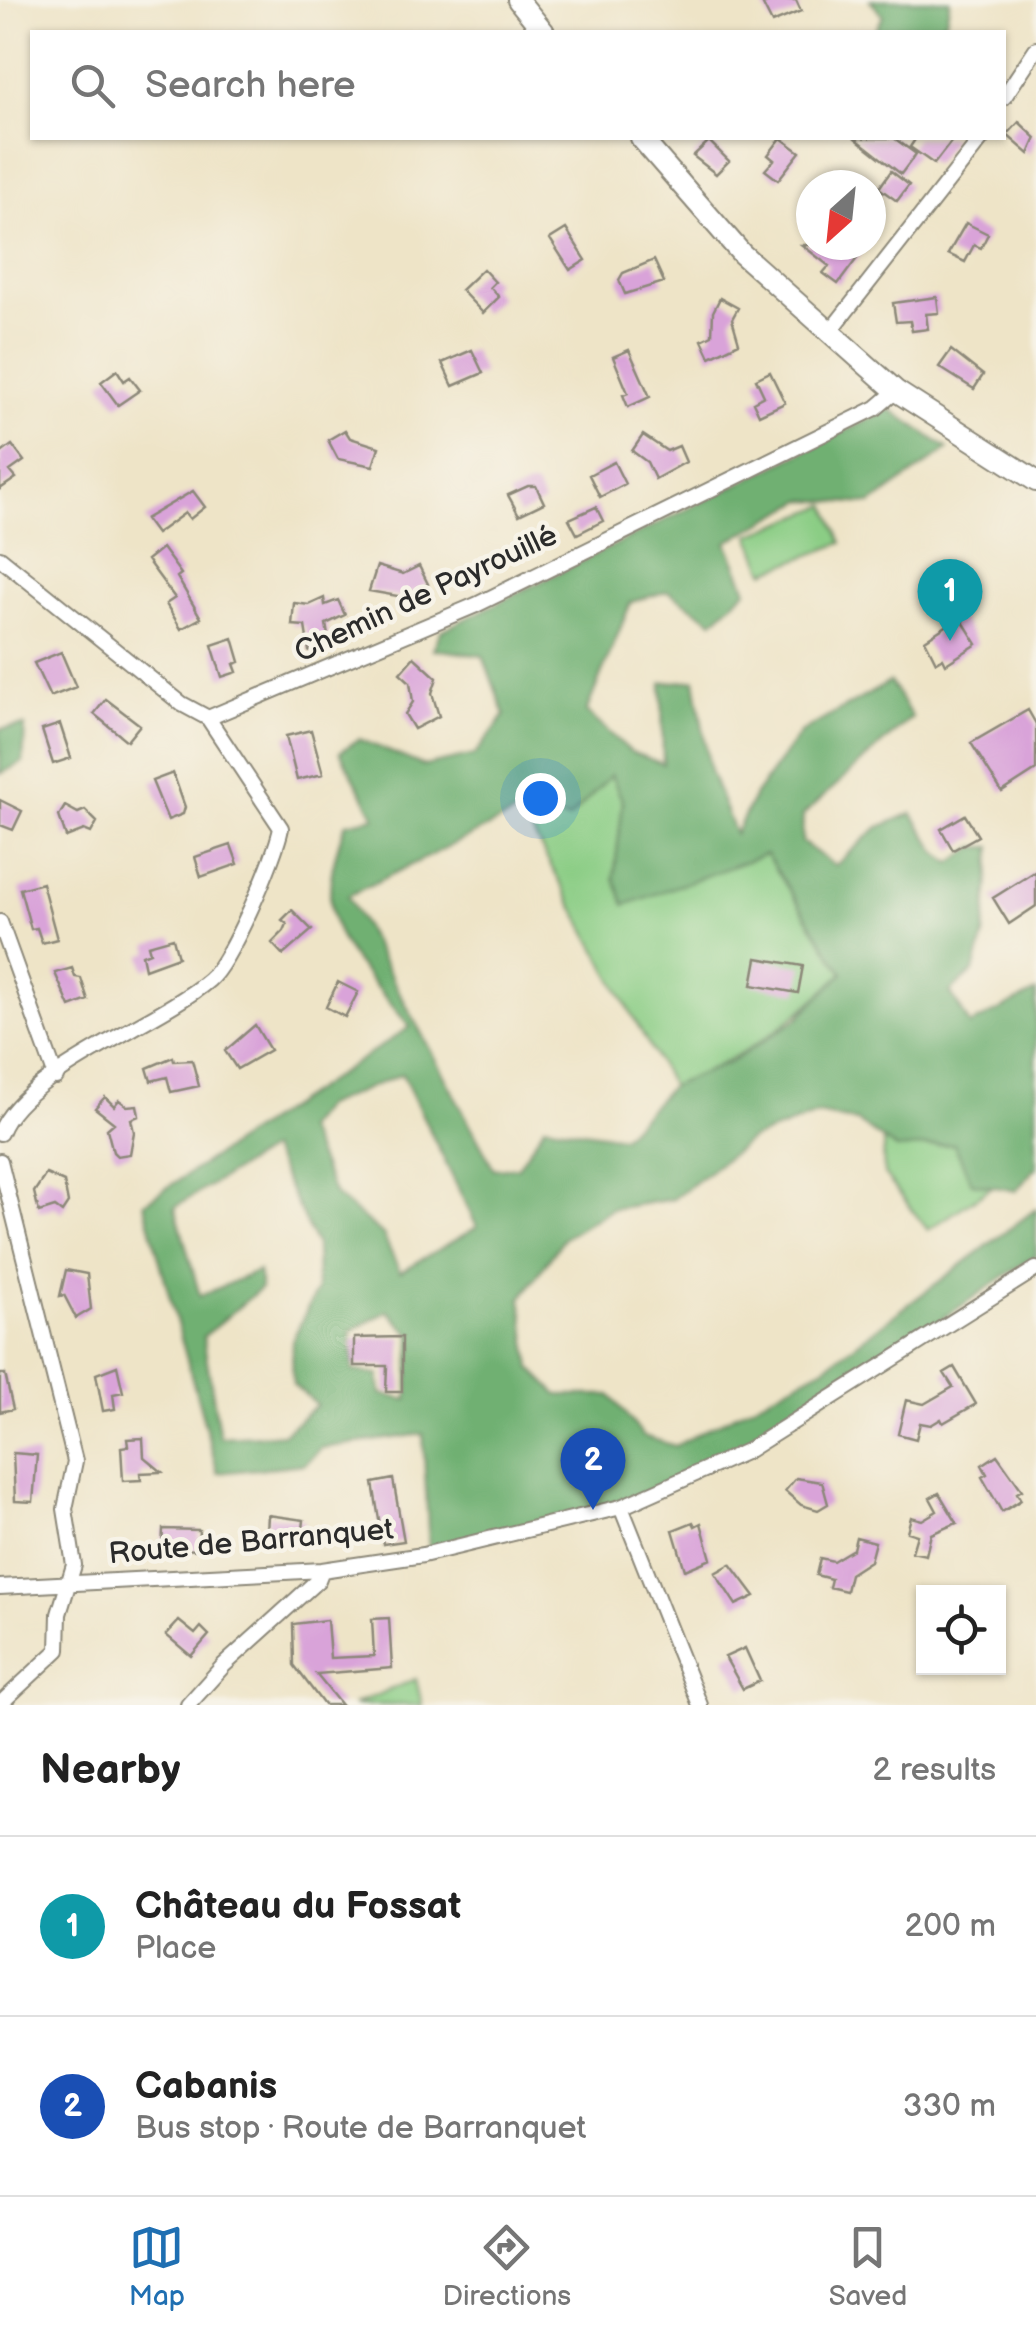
<!DOCTYPE html>
<meta charset="utf-8">
<style>
body{margin:0;font-family:"Balsamiq Sans",sans-serif;background:#f6f6f6;color:#222}
.controls{position:absolute;right:30px;bottom:30px;display:grid;overflow:hidden;border-radius:0px;box-shadow:0 2px 8px #0004}
.controls button{width:90px;height:90px;display:grid;place-items:center;padding:0;border:0;border-bottom:2px solid #e0e0e0;background:#fff;color:#222;font:50px sans-serif}
.compass{position:absolute;left:796px;top:170px;width:90px;height:90px;border-radius:50%;background:#fff;box-shadow:0 2px 8px #0004;rotate:207deg}
.you{position:absolute;left:540px;top:798px;width:35px;height:35px;margin:-25px;border:8px solid #fff;border-radius:50%;background:#1a73e8;box-shadow:0 0 0 15px #1a73e833}
.badge{display:grid;place-items:center;width:65px;height:65px;border-radius:50%;background:#1f6fb2;color:#fff;font-size:32px;font-weight:700}
.pin{position:absolute;translate:-50% -82px;filter:drop-shadow(0 2px 5px #0008)}
.pin::after{content:'';position:absolute;top:52px;width:35px;height:30px;background:inherit;clip-path:polygon(0 0,100% 0,50% 100%)}
.list{margin:0;padding:0;list-style:none}
h2{display:flex;justify-content:space-between;align-items:center;height:130px;margin:0;padding:0 40px;font-size:42px}
h2 small{font-size:32px;font-weight:400;color:#767676}
.list li{display:grid;grid-template-columns:65px 1fr auto;gap:30px;align-items:center;box-sizing:border-box;height:180px;padding:0 40px;border-top:2px solid #e0e0e0}
.list b{display:block;font-size:38px;white-space:nowrap}
.list p{margin:0;font-size:32px;white-space:nowrap;color:#767676}
.list em{font-size:32px;font-style:normal;color:#767676}
.icon{flex:none;width:55px;height:55px;fill:none;stroke:currentColor;stroke-width:2;stroke-linecap:round;stroke-linejoin:round}
.map{position:relative;flex:none;width:1036px;height:1705px;overflow:hidden}
.search{position:absolute;background:#fff;box-shadow:0 2px 8px #0004;left:30px;right:30px;top:30px;height:110px;display:flex;align-items:center;gap:25px;box-sizing:border-box;padding:0 35px;border-radius:0px;color:#767676;font-size:38px}
.sheet{height:490px;background:#fff}
nav{display:flex;justify-content:space-around;align-items:center;box-sizing:border-box;height:140px;border-top:2px solid #e0e0e0;background:#fff;font-size:28px;color:#767676}
nav a{display:grid;justify-items:center;gap:5px}
nav .on{color:#1f6fb2}
.map>svg:first-child{display:block}
.green{fill:#8bcd85;stroke:#5b7c58;stroke-width:2.5}
.forest{fill:#70b072;stroke:#4e6e4e;stroke-width:2.5;fill-rule:evenodd}
.building{fill:#d9a3d9}
.lines{fill:none;stroke-linecap:round;stroke-linejoin:round}
.street-casing{stroke:#8c8879;stroke-width:18}
.secondary-casing{stroke:#8c8879;stroke-width:24}
.street{stroke:#fff;stroke-width:14}
.secondary{stroke:#fff;stroke-width:20}
.labels{text-anchor:middle;dominant-baseline:central;stroke-width:9;stroke-linejoin:round;paint-order:stroke}
.street-label{font-size:30px;fill:#2b2b2b;stroke:#f7f3e8}
</style>
<div class="map">
<svg width="1036" height="1705" viewBox="0 0 1036 1705">
<rect width="100%" height="100%" fill="#f7f3e8"/>
<filter id="ink" filterUnits="userSpaceOnUse"><feTurbulence type="fractalNoise" baseFrequency=".01" numOctaves="2"/><feDisplacementMap in="SourceGraphic" scale="20" xChannelSelector="R" yChannelSelector="G"/><feConvolveMatrix kernelMatrix="1 2 1 2 8 2 1 2 1" color-interpolation-filters="sRGB"/></filter>
<filter id="wash" filterUnits="userSpaceOnUse"><feTurbulence type="fractalNoise" baseFrequency=".0048" numOctaves="4" result="noise"/><feDisplacementMap in="SourceGraphic" scale="40" xChannelSelector="R" yChannelSelector="G"/><feGaussianBlur stdDeviation="2.25" result="paint"/><feColorMatrix in="noise" values="0 0 0 0 0 0 0 0 0 0 0 0 0 0 0 0 0 1.4 0 .05"/><feComposite in="paint" operator="in"/></filter>
<g filter="url(#wash)">
<rect width="100%" height="100%" fill="#eee4c7"/>
<path class="green" d="M827,505L842,543L765,572L750,535Z
M611,774L623,802L614,878L766,854L843,973C788,1027 743,1058 671,1086L521,811L569,819Z
M883,1140L897,1149L954,1144L972,1183L992,1187L928,1230L884,1174Z
M416,1679L422,1705H353Z"/>
<path class="forest" d="M870,0H950L946,21L923,32H874L883,16Z
M890,409L948,449L871,504L804,500L727,542L747,590L713,621L668,591L631,602L586,712L631,752L663,764L662,683L695,680L710,771L735,834L755,795L800,733L890,682L912,717L803,815L802,842L835,866L877,828L912,813L937,852L951,863L975,847H992L984,936L974,971L950,992L970,1025L1036,992V1167L1016,1191L972,1183L954,1144L897,1149L857,1122L819,1114L751,1139L673,1199L611,1209L564,1238L521,1298L531,1368L558,1395H610L643,1436L675,1446L825,1367L1036,1209V1255C909,1339 746,1466 600,1508C544,1525 485,1535 429,1548L423,1434L321,1448L305,1464L218,1473L144,1203L410,1027C347,950 306,927 346,823L375,817L340,752L359,739L424,766L475,755L505,715L483,656L433,649L441,631ZM611,775L623,802L614,878L625,905L766,854L843,973L797,1019L731,1062L671,1086L622,1137L545,1125L518,1167L494,1169L348,896L521,811L569,819ZM402,1074L477,1227L400,1272L383,1235L335,1195L305,1129L324,1106ZM270,1149L316,1245L317,1289L292,1341L293,1384L317,1405L283,1434L220,1437L203,1337L261,1288L258,1271L200,1296L175,1207ZM388,1311L411,1334L408,1400L381,1394L379,1375L353,1371L351,1331Z
M25,726L23,762L0,774V729Z"/>
<g id="blocks">
<path class="building" d="M773,0H796L801,11L772,23L763,5Z
M1019,122L1036,138L1029,154L1007,135Z
M781,138L800,152L778,180L765,170L774,160L768,155Z
M855,138H894L916,154L901,174Z
M916,138H954L934,164L910,147Z
M709,141L729,161L716,174L693,156Z
M891,171L909,185L897,201L879,188Z
M966,223L988,234L981,248L974,245L965,262L948,254Z
M566,229L586,260L570,270L550,239Z
M802,245H850L861,253L838,284L823,273L829,266Z
M654,260L664,282L625,294L619,280L623,273Z
M483,269L495,282L490,287L499,297L483,313L461,290Z
M937,297L939,313L926,314L928,329L912,331L910,321L896,322L893,303Z
M720,298L738,308L732,319L739,343L710,357L702,340L712,335L713,312Z
M472,350L483,373L453,386L442,363Z
M629,350L650,397L628,407L623,395L628,393L613,357Z
M951,350L983,375L974,389L939,367Z
M117,370L124,381L130,377L140,390L118,405L101,382Z
M770,372L785,403L759,415L753,402L764,396L756,379Z
M345,430L350,438L379,447L373,466L338,459L328,440Z
M643,435L667,451L679,446L686,462L655,479L647,462L632,451Z
M12,445L24,461L10,471L16,478L0,489V454Z
M614,462L625,484L600,497L589,475Z
M528,486H536L544,503L519,515L508,495Z
M193,491L205,507L190,519L185,513L156,534L145,519Z
M596,507L603,521L577,534L569,519Z
M162,548L181,574L177,577L201,618L181,629L166,604L175,598L147,560Z
M377,566L403,574L419,566L428,584L403,597L369,591Z
M324,598L325,605L338,600L345,615L326,624L330,647L309,651L305,626L292,625L294,603L309,605Z
M960,617L977,644L946,664L943,658L936,662L925,640Z
M233,638L240,662L234,664L237,672L222,677L212,645Z
M61,652L76,687L50,697L34,663Z
M414,657L437,678L432,693L439,716L414,729L405,714L413,702L410,682L400,673Z
M106,699L140,725L127,741L94,714Z
M1028,710L1036,724V770L1002,792L971,743Z
M60,724L71,758L53,764L42,730Z
M311,730L323,774L297,780L286,736Z
M173,773L185,807L183,814L168,820L152,781Z
M0,800L22,811L13,830L0,825Z
M65,806L78,813L85,810L97,822L91,833L84,830L66,837L59,816Z
M965,815L978,836L953,850L941,829Z
M231,845L238,864L201,877L195,857Z
M1036,871V906L1009,924L993,898Z
M42,883L57,939L42,943L37,928L31,929L20,889Z
M292,910L312,930L283,955L272,943L284,931L287,924L282,920Z
M173,938L178,957L145,969L142,955L150,952L148,945Z
M757,958L803,966L798,993L752,985Z
M72,968L75,977L81,978L88,1000L70,1007L55,973Z
M338,982L358,992L345,1017L326,1007Z
M255,1025L270,1050L237,1069L225,1051Z
M173,1057L174,1061L192,1060L199,1086L171,1092L167,1077L151,1081L147,1068Z
M105,1097L114,1106L119,1100L127,1106L137,1105L139,1116L131,1119L134,1132L130,1154L117,1156L113,1152L107,1129L114,1123L95,1108Z
M46,1174L64,1182L68,1203L62,1212L55,1207L39,1212L34,1192Z
M66,1270L87,1274L91,1309L76,1318L64,1295L60,1296Z
M402,1337V1392H386L387,1366H354V1338Z
M117,1366L123,1392L113,1394L115,1409L103,1411L96,1374Z
M954,1367L976,1404L943,1423L941,1419L931,1425L920,1423L916,1439L898,1434L906,1400L924,1404L953,1387L944,1373Z
M0,1374H5L13,1409L0,1412Z
M143,1438L144,1457L162,1472L140,1473L141,1480L123,1481L121,1447L128,1446L127,1439Z
M13,1453L37,1455L33,1502L15,1501Z
M997,1455L1022,1490L1017,1493L1021,1500L1002,1512L982,1477L987,1474L982,1465Z
M796,1478L822,1482L828,1504L818,1510L801,1505L785,1491Z
M393,1479L404,1541L383,1544L373,1483Z
M939,1493L957,1523L931,1534L926,1555L912,1552L917,1535L907,1532L911,1517L922,1520L937,1511L930,1498Z
M268,1515L304,1520L302,1539L267,1532Z
M693,1522L695,1526L701,1523L711,1559L685,1570L673,1530Z
M163,1529L199,1530L198,1550L162,1548Z
M856,1537L875,1542L870,1561L850,1574L846,1591L829,1587L831,1579L816,1575L820,1558L833,1561L853,1549Z
M731,1564L755,1596L736,1605L715,1573Z
M389,1618L392,1668L316,1674L341,1705H324L294,1665L293,1624L327,1620L330,1658L374,1656L372,1619Z
M179,1621L195,1634L201,1627L209,1635L191,1656L166,1635Z
M745,1648L760,1681L743,1689L725,1657Z"/>
</g>
</g>
<g filter="url(#ink)">
<use href="#blocks" fill-opacity="0" stroke="#8c8879" stroke-width="2.5"/>
<g class="lines">
<g class="street-casing">
<path id="street" d="M1004,97L1036,49
M829,333L982,138
M0,558L182,704L208,718L476,605L876,408L896,391
M0,922L56,1077
M0,1133C23,1072 158,1024 209,980C230,963 276,856 281,828L208,718
M0,1161L75,1461L65,1509L74,1565L59,1614L58,1650L0,1704
M621,1507L700,1705
M0,1587L322,1570L423,1555L621,1507L747,1451L1036,1269
M188,1705L224,1665L318,1580L322,1570"/>
</g>
<g class="secondary-casing">
<path id="secondary" d="M518,0L544,32
M641,138L742,254L896,391L1036,481"/>
</g>
<use href="#street" class="street"/>
<use href="#secondary" class="secondary"/>
</g>
</g>
<g class="labels">
<g class="street-label">
<text transform="translate(426 594) rotate(-25)">Chemin de Payrouillé</text>
<text transform="translate(251 1542) rotate(-5)">Route de Barranquet</text>
</g>
</g>
</svg>
<div class="controls">
<button><svg class="icon" aria-label="locate" viewBox="0 0 24 24"><circle cx="12" cy="12" r="6"/><path d="M12 2v4M12 18v4M2 12h4M18 12h4"/></svg></button>
</div>
<svg class="compass" viewBox="-18 -18 36 36"><path d="M0-13l5 13h-10z" fill="#e53935"/><path d="M0 13l5-13h-10z" fill="#767676"/></svg>
<div class="you"></div>
<div class="pin badge" style="left:950px;top:641px;background:#0f9aa8">1</div>
<div class="pin badge" style="left:593px;top:1510px;background:#1a4fb4">2</div>
<div class="search"><svg class="icon" aria-label="search" viewBox="0 0 24 24"><circle cx="10" cy="10" r="6"/><path d="M15 15l6 6"/></svg>Search here</div>
</div>
<section class="sheet">
<h2>Nearby<small>2 results</small></h2>
<ul class="list">
<li><span class="badge" style="background:#0f9aa8">1</span><div><b>Château du Fossat</b><p>Place</p></div><em>200 m</em></li>
<li><span class="badge" style="background:#1a4fb4">2</span><div><b>Cabanis</b><p>Bus stop · Route de Barranquet</p></div><em>330 m</em></li>
</ul>
</section>
<nav>
<a class="on"><svg class="icon" aria-label="map" viewBox="0 0 24 24"><path d="M3 6l6-2 6 2 6-2v14l-6 2-6-2-6 2zM9 4v14M15 6v14"/></svg>Map</a>
<a><svg class="icon" aria-label="directions" viewBox="0 0 24 24"><path d="M12 3l9 9-9 9-9-9zM9 14v-3h6M13 9l2 2-2 2"/></svg>Directions</a>
<a><svg class="icon" aria-label="saved" viewBox="0 0 24 24"><path d="M7 4h10v16l-5-4-5 4z"/></svg>Saved</a>
</nav>
